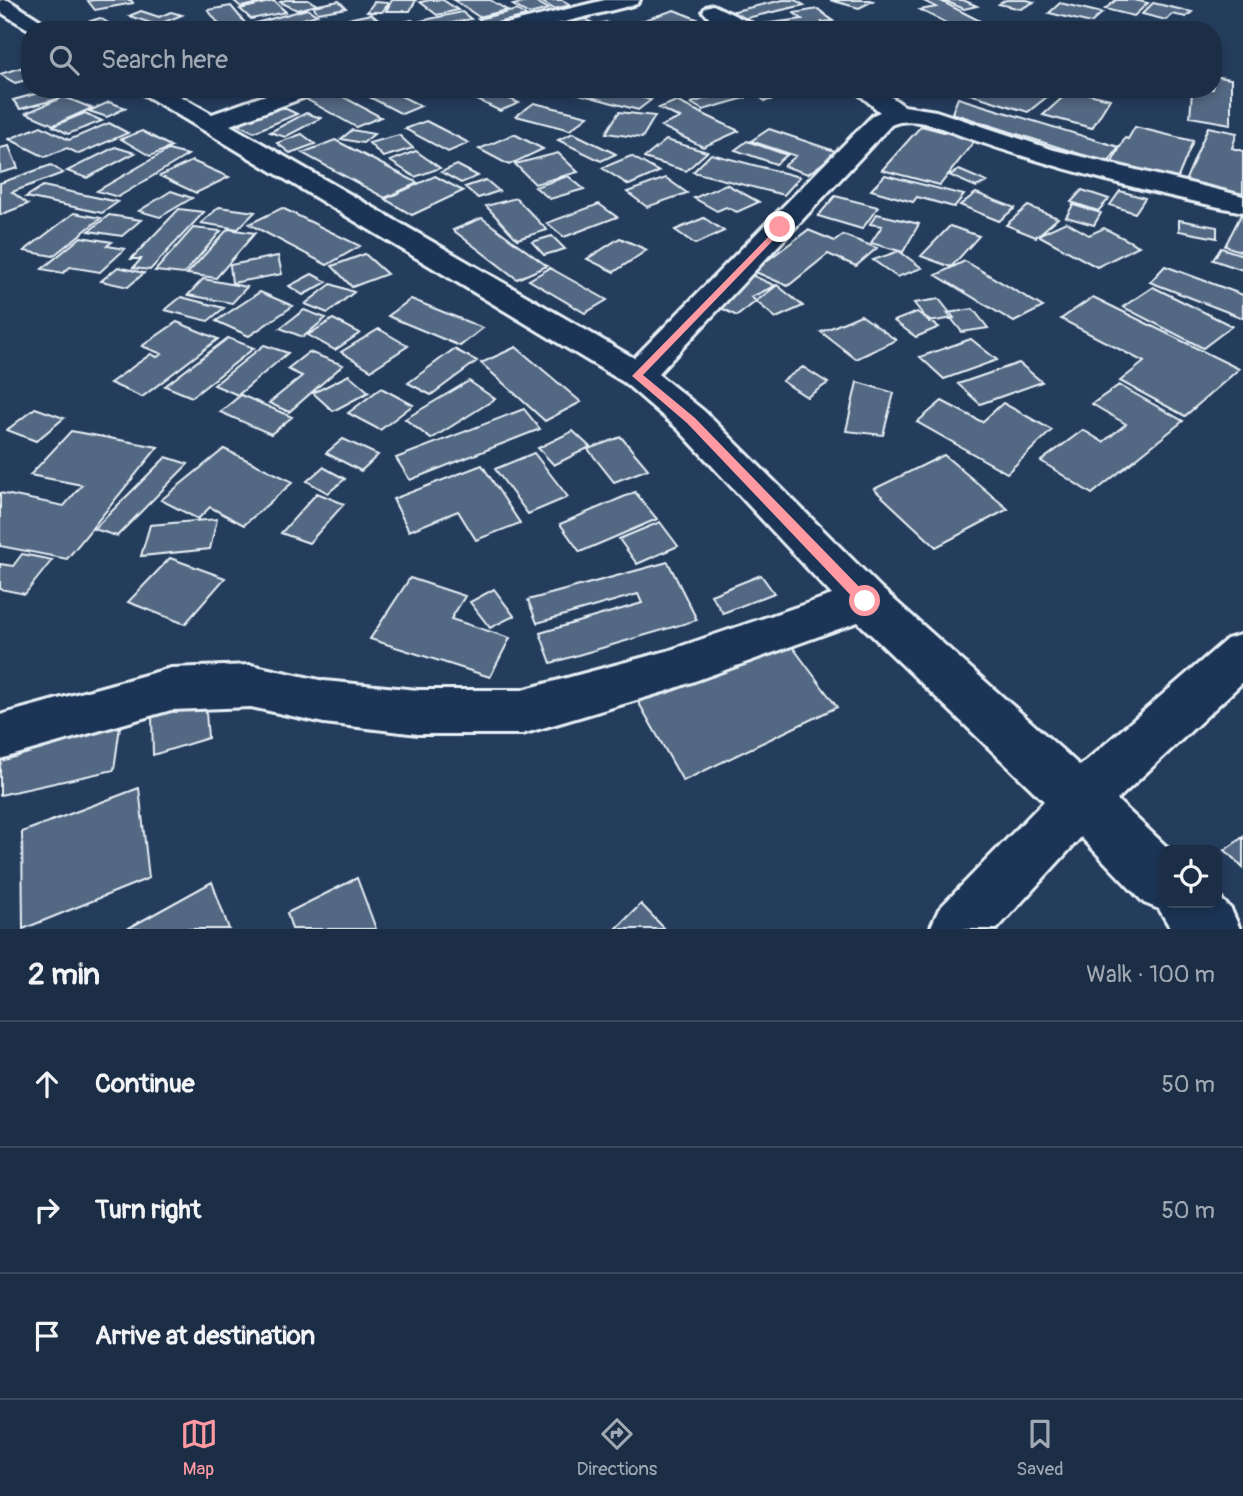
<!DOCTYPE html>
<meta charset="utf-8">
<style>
body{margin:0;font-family:Pangolin,sans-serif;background:#293a51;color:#f1f3f6}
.controls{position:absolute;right:21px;bottom:21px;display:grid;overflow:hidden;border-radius:14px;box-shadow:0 4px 10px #0003}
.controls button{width:63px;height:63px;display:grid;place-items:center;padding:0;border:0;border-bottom:2px solid #3a4a5f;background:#1c2e46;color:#f1f3f6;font:35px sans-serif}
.stop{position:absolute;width:21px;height:21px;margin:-16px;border:5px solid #ff9aa2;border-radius:50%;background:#fff}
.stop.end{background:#ff9aa2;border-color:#fff;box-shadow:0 2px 7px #0008}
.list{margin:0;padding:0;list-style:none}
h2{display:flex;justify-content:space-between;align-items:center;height:91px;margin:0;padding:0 28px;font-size:30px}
h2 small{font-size:23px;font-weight:400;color:#a0a8b3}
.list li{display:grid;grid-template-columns:46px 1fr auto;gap:21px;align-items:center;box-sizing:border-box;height:126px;padding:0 28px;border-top:2px solid #3a4a5f}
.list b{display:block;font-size:26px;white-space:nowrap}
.list em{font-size:23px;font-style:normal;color:#a0a8b3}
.icon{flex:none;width:38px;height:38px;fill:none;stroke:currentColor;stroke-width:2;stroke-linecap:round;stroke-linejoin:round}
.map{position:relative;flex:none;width:1243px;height:929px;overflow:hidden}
.search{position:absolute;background:#1c2e46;box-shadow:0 4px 10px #0003;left:21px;right:21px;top:21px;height:77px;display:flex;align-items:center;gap:18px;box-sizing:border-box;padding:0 24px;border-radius:28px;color:#a0a8b3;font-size:26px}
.sheet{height:469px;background:#1c2e46}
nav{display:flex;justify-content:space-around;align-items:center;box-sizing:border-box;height:98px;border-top:2px solid #3a4a5f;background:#1c2e46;font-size:19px;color:#a0a8b3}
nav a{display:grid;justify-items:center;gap:4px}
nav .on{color:#ff9aa2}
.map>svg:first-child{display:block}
.building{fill:#536782;stroke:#e8f1f8;stroke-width:2}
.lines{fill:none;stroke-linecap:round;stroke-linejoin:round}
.minor-casing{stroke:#e8f1f8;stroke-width:6}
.minor{fill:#1d3557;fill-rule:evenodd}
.route{fill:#ff9aa2}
</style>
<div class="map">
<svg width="1243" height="929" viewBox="0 0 1243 929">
<rect width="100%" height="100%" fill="#253d5d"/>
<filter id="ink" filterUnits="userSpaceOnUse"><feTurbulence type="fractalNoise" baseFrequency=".0143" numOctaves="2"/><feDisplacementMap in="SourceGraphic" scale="14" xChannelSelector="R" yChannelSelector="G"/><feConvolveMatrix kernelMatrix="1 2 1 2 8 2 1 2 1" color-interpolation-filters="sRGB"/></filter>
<g filter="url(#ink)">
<path class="building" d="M94,0H131L133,3L95,10L88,1Z
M233,0H275L241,7Z
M285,0H308L317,5L297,10L280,2Z
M392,0H416L410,11H386Z
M430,0H443L458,10L437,15L420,2Z
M454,0H490L507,10L479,17Z
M533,0L549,9L529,14L513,5Z
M539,0H562L571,5L554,9Z
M783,0H795L804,5L738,20L726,13Z
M830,0H869L873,1L859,8Z
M922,0H939L982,22L958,29L920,10L936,7Z
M943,0H963L977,6L964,9Z
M1006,0H1027L1034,2L1021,9L999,4Z
M1116,0H1134L1148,3L1134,16L1105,9Z
M274,1L286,12L251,19L240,9Z
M339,1L346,8L318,13L313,6Z
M374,2L389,3L382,12H367Z
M1060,3L1102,13L1091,23L1049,13Z
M1153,3L1192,12L1186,17L1172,14L1166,20L1142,14Z
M231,6L246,24L222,28L208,10Z
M307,9L317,15L264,30L241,27Z
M818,9L833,21L822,22L830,29L760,30L755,25L802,19L794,13Z
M517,10L526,16L488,25L478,19Z
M674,10L707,23L689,30H662L641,21Z
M141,11L159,17L171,12L182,15L157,25L129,16Z
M462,12L471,19L429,28L420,21Z
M371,14L382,23L353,30H336L328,23Z
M100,18L120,30H91L81,24Z
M584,18L591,22L569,27L562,23Z
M412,20L425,30H394L388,25Z
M606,22L620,30H574Z
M30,65V79L15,83L0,74Z
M1213,76L1231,79V124L1190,117L1192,92L1177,89H1213Z
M53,89H63L69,96L20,109L13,100Z
M329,89H387L421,106L402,114L360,92L345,98L381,117L356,127L304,98Z
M478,89H489L519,103L500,111L465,94Z
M582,89H610L651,100L638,110L576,93Z
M749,89H796L802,93L765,101Z
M954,89H1044L1053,92L1028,112Z
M732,90L745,98L703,110L691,103Z
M1071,90L1110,99L1092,128L1043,115Z
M64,97L92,108L54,125L26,113Z
M958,98L1119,147L1108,163L952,113Z
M676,101L739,131L703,147L661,126L680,118L659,108Z
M109,102L126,108L107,117L89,111Z
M534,103L588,116L570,130L516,116Z
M280,106L297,114L254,132L237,124Z
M619,112L655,116L642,138L606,133Z
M85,113L102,121L68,134L53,126Z
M306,113L321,118L285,137L270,132Z
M426,121L469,143L448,152L405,129Z
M109,123L128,133L79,154L67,148L45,157L9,139L41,126L69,140Z
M921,126L975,140L940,185L882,170Z
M1135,127L1193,141L1176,182L1110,166L1125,138L1128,139Z
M1208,127L1237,133L1232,148L1243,151V199L1184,184Z
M769,129L838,152L808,174L784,166L796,156L751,141Z
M352,130L374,134L363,143L341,139Z
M142,131L172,147L150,156L121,139Z
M573,133L616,154L601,161L558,140Z
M302,134L315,144L290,153L277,143Z
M514,134L543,149L509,165L479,149Z
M399,135L413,148L383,157L369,143Z
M335,140L418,183L385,198L302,153Z
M666,140L707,152L686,171L644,158Z
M747,141L787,155L776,164L735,150Z
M9,146L18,168L0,173V148Z
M115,147L135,153L87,178L67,171Z
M168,150L188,155L118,197L97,191Z
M416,151L440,168L415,177L390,161Z
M558,153L578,172L535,184L515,164Z
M711,154L800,177L784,195L693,172Z
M631,156L659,172L629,185L602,168Z
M192,161L229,177L196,193L160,176Z
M51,165L63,173L12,192L28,204L0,215V183Z
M457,165L478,176L461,183L441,172Z
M959,170L987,182L976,187L949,175Z
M885,175L964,195L954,207L917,197L913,202L871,190Z
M435,176L463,191L412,215L385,199Z
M568,176L584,189L550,199L535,187Z
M666,178L687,193L647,207L627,192Z
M486,180L499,191L478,198L465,187Z
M726,184L759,202L737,212L726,207L717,211L694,198Z
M43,186L118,202L102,213L26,197Z
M1082,190L1109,199L1098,211L1071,202Z
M171,191L192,198L160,217L139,211Z
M1120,191L1145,198L1135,213L1110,205Z
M976,193L1015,208L999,221L960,205Z
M835,196L878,207L862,229L818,216Z
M516,198L547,230L517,239L486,206Z
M599,204L617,217L564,237L547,223Z
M1073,205L1101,213L1094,225L1066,217Z
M1028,206L1058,218L1036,237L1006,225Z
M219,207L255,212L238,229L201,223Z
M282,208L360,246L327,265L249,224Z
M179,209L204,212L150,270L133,268L141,259H131Z
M1243,211V252L1225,246Z
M74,213L101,218L53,256L24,251Z
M877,214L919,224L903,252L871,243L882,226L870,224Z
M109,215L141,220L122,236L89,231Z
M482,218L547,266L517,279L453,230Z
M704,218L724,231L695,244L675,230Z
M1179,220L1217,227V238L1179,231Z
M1066,222L1089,235L1104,228L1139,246L1097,267L1038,235Z
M950,226L979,236L951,267L921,256Z
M193,228L221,231L184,274L155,271Z
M228,229L255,233L216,278L187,274Z
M808,230L835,241L843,235L877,248L856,266L828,254L788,286L753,271Z
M552,236L565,249L544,255L532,242Z
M81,237L112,242L107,246L125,249L100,272L70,267L63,273L42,269Z
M620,238L647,250L614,272L587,259Z
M1221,248L1243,255V270L1213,260Z
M899,251L922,268L897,277L873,260Z
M365,254L387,274L352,287L332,266Z
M278,256L282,274L232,283L230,265Z
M965,261L1043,307L1014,322L936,275Z
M1165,266L1243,295V318L1150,282Z
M118,267L144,273L128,287L101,281Z
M550,268L607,300L585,313L529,280Z
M747,273L776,286L737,316L709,302Z
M312,274L327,282L303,295L289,286Z
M203,279L247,287L232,303L188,295Z
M331,284L354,292L328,313L305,304Z
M777,285L803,306L776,318L751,297Z
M1153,287L1232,326L1203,348L1123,307Z
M260,292L293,306L249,336L216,321Z
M181,297L224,308L208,321L165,310Z
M1093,297L1239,369L1185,416L1120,381L1144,362L1061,319Z
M411,299L483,328L460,346L388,316Z
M939,299L954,318L929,322L914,303Z
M973,309L988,328L962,332L947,313Z
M304,310L326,318L303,337L280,328Z
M917,312L939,327L916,337L894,321Z
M861,315L896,340L856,359L821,332Z
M333,319L360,333L335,350L308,335Z
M177,322L218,339L142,397L110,383L151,354L157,357L162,354L142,346Z
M379,329L408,346L371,370L341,352Z
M228,338L254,348L192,397L165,386Z
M971,339L997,360L944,379L920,357Z
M264,345L288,353L238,395L214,385Z
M516,347L581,402L545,421L481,363Z
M454,349L477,361L431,395L408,383Z
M309,352L343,365L289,412L269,403L302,376L287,369Z
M1019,363L1042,382L980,404L958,384Z
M803,367L828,383L807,397L782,381Z
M349,375L369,392L333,411L313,393Z
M469,381L495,399L431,439L405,419Z
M857,382L894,393L883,435L846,431Z
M1119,385L1183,421L1092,494L1041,461L1083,430L1103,442L1126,424L1092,404Z
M381,388L413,405L380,430L348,413Z
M241,395L292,417L271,434L220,412Z
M942,401L982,422L1003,403L1052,430L1007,473L917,422Z
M35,408L64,418L36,441L7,430Z
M524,409L540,429L410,480L396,458Z
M71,431L158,447L67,559L0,546V493L64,506L82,485L30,475Z
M573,431L590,447L554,465L538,448Z
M621,437L648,469L614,482L588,449Z
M343,439L378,455L361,471L326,453Z
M224,449L293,482L244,525L210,507L198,519L161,500Z
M534,453L568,497L528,514L495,469Z
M944,455L1008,509L936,547L874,489Z
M166,457L188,464L117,536L94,529Z
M482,465L520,523L476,540L458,511L409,531L393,499Z
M323,467L345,479L328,493L307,481Z
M635,492L657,519L580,552L560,524Z
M317,493L344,504L309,543L281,533Z
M217,519L210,549L141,556L150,525Z
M660,522L678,546L637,564L619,539Z
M22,554L52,560L25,594L0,589V564L13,566Z
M170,558L225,578L185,624L128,602Z
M668,562L697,620L551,663L540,633L642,603L638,594L537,623L528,600Z
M761,575L774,593L723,613L711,595Z
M410,578L465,596L451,619L510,638L490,677L370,639Z
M494,589L514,616L490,628L470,602Z
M783,634L837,707L683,781L636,698Z
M205,699L208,738L153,755L152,715Z
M121,719L114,770L0,795V766L5,743Z
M139,788L149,878L23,929L22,832Z
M1243,837V868L1225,850Z
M357,878L376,929H292L287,913Z
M212,882L229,929H127Z
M641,904L665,929H616Z"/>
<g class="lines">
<g class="minor-casing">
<path id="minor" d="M0,0H8L56,30H30L0,12Z
M605,0H640L637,4L532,30H495L498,26Z
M713,5L757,26L760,30C740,30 716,29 703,11L706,7Z
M139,89H168L212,114L283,89H318L314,94L230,125L634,358L873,115L880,112L853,89H880L904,106L936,111L1054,150L1243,196V212C1150,193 1058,169 968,138C944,130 915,114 891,125L658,374L704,411L881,588L1080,766L1227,639L1243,634V682L1117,800L1170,850H1164V903H1217V895L1231,909L1240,929H1171L1159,909L1144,903L1081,837L997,929H930L939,909L1044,801L858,622L667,691L522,734H418L324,723L251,707L171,710L0,759V715L171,668L251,665L324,681L418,690H522L667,651L832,595L678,429L625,383L143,94Z"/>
</g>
<use href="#minor" class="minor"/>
</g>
</g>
<path class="route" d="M780,225L784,229L643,375L695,418L870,598V605H860L687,423L632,376Z"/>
</svg>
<div class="controls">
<button><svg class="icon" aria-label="locate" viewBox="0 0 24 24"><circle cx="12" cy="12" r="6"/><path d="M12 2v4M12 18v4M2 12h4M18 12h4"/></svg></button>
</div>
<div class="stop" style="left:865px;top:601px"></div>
<div class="stop end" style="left:780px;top:227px"></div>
<div class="search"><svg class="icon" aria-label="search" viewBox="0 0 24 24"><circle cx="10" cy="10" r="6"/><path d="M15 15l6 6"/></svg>Search here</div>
</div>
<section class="sheet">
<h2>2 min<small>Walk · 100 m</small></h2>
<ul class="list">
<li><svg class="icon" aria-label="ahead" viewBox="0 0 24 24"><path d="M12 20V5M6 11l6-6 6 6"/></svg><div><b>Continue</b></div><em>50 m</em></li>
<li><svg class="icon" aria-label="right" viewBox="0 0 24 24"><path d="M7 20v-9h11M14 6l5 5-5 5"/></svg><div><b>Turn right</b></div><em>50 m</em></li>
<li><svg class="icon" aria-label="arrive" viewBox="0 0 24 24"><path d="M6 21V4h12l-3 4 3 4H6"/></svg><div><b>Arrive at destination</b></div></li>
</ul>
</section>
<nav>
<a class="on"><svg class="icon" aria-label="map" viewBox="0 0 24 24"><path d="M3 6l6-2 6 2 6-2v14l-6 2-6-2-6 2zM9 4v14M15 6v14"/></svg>Map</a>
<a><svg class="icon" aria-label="directions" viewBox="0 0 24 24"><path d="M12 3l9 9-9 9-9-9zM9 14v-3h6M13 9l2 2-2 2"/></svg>Directions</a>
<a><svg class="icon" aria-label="saved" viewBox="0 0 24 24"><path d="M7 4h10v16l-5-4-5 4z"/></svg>Saved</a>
</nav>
